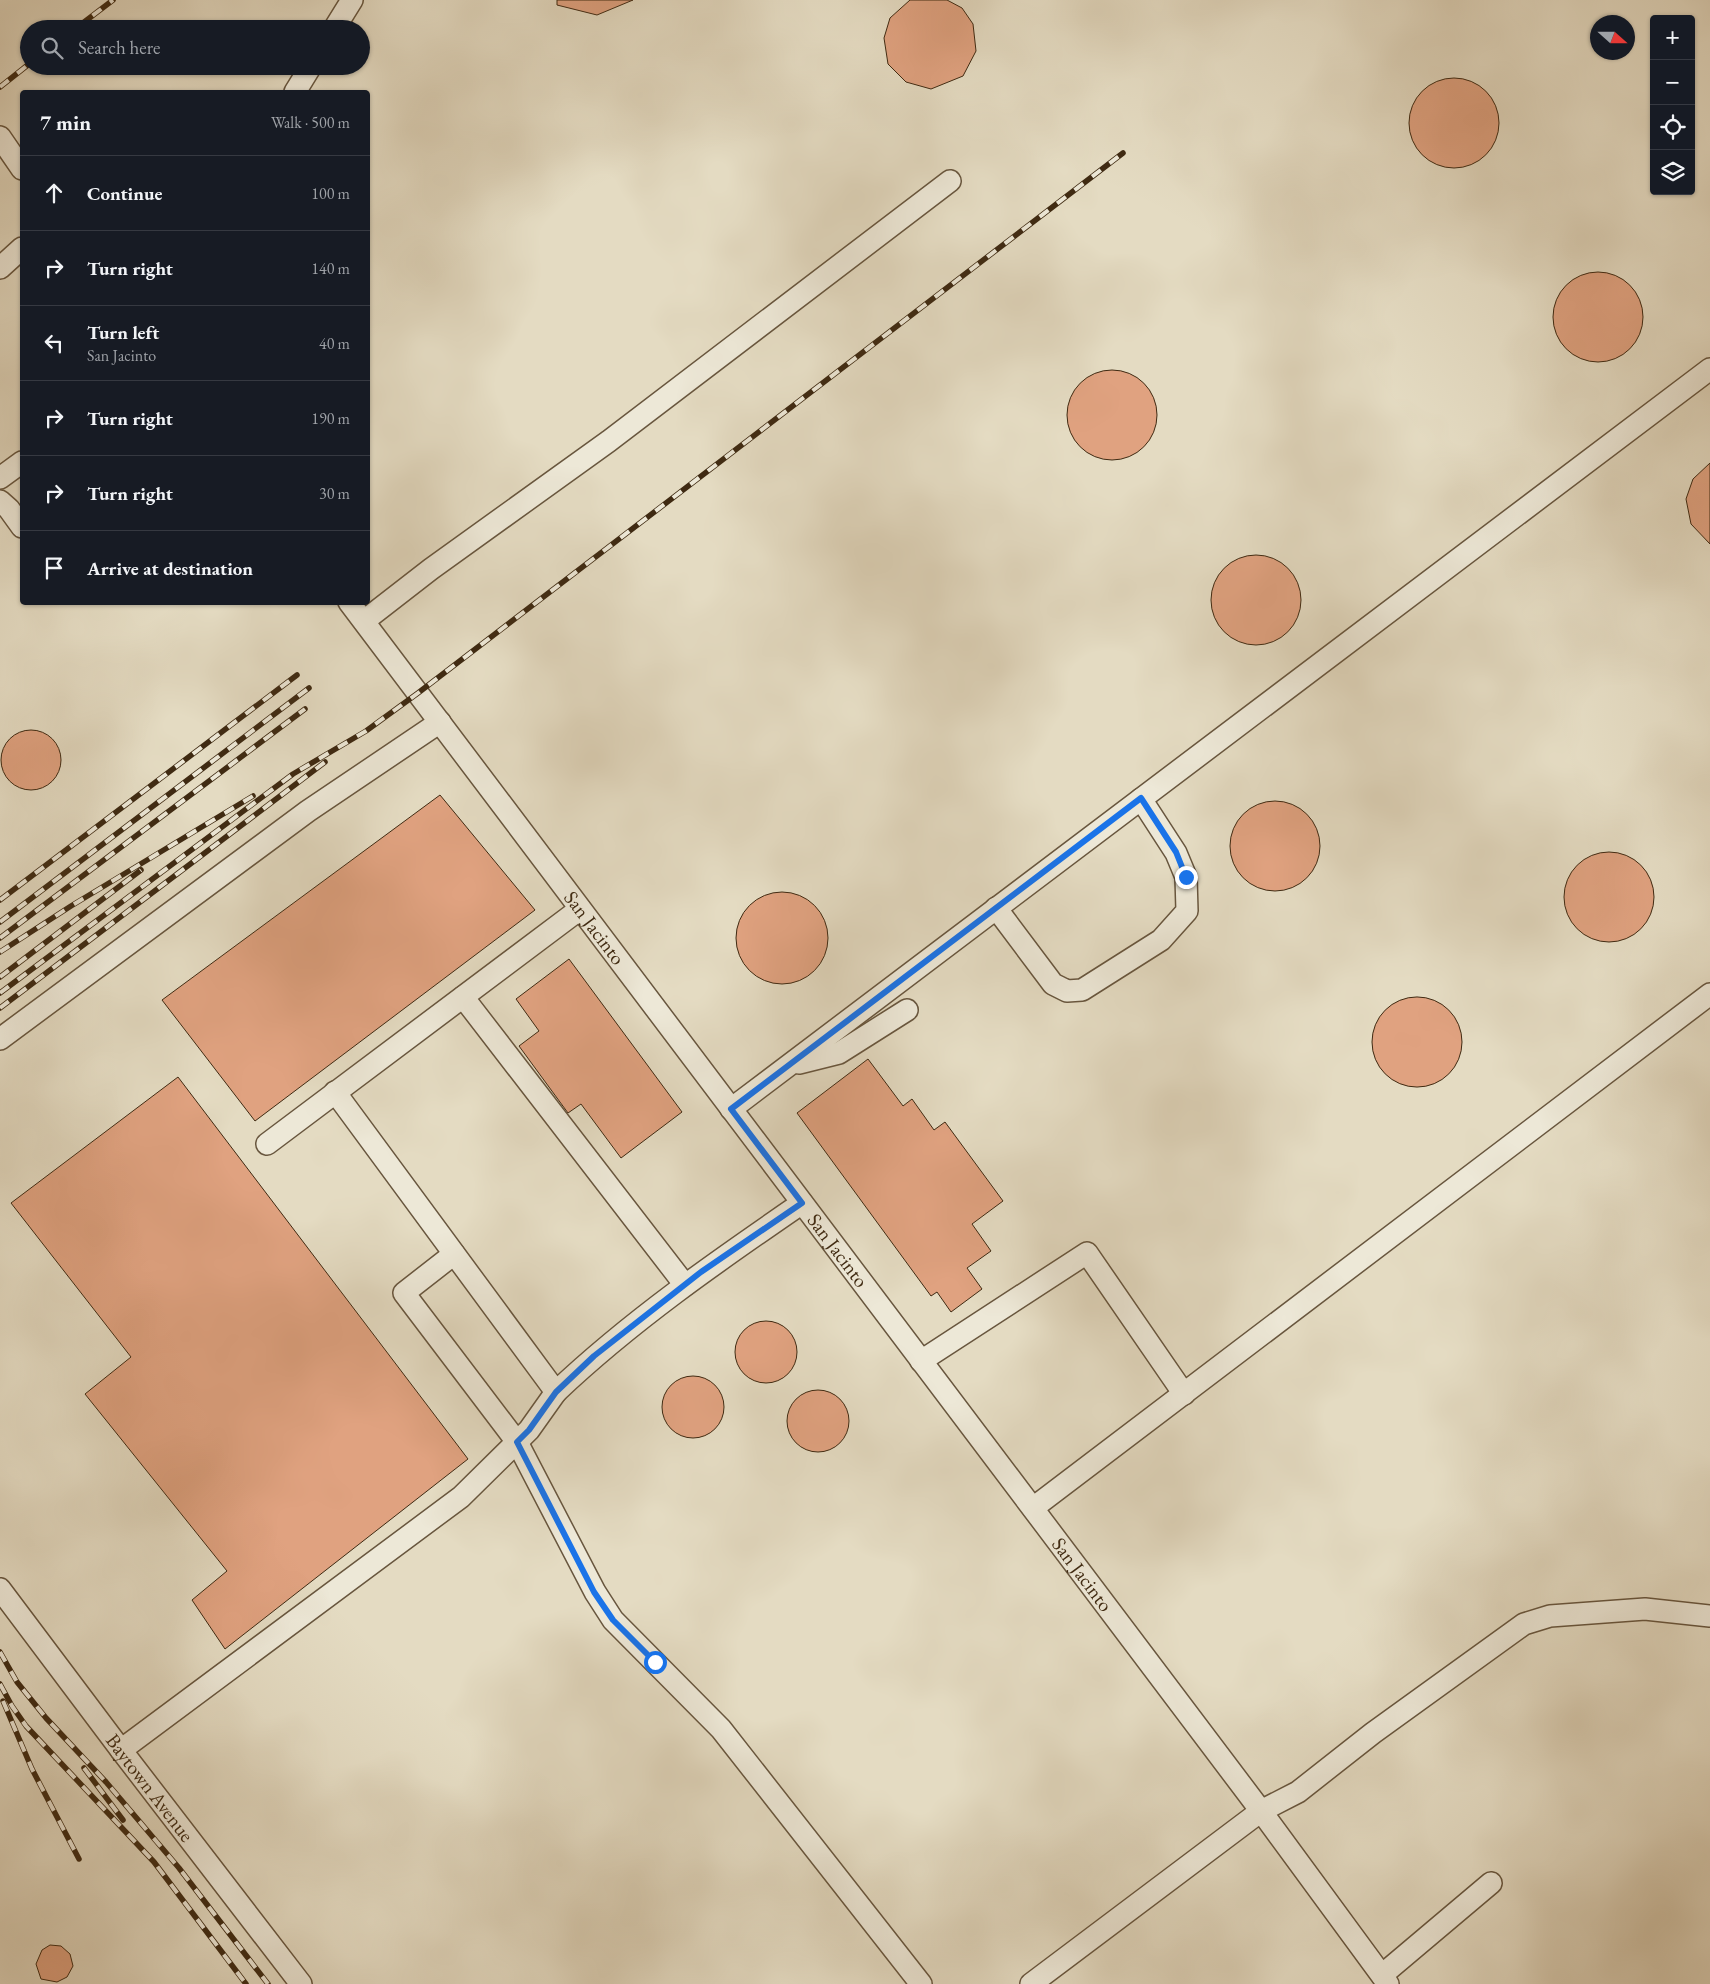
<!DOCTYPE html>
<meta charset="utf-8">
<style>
body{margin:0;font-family:"EB Garamond",serif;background:#20242c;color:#f1f3f6}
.controls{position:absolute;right:15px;top:15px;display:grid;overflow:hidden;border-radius:5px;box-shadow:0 1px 4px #0004}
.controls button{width:45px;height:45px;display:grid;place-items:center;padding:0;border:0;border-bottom:1px solid #363941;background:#171b24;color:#f1f3f6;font:25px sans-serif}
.compass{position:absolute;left:1590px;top:15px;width:45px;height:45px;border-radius:50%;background:#171b24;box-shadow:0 1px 4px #0004;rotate:111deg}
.stop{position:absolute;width:15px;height:15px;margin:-11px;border:4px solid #1a73e8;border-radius:50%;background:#fff}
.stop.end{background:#1a73e8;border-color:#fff;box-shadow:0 1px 5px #0008}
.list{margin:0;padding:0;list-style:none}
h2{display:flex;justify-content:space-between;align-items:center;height:65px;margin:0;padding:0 20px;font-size:21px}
h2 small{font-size:16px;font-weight:400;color:#9ea1a6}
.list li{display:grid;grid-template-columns:32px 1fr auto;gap:15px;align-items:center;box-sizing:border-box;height:75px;padding:0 20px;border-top:1px solid #363941}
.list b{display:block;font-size:19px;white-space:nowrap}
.list p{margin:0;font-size:16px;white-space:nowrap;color:#9ea1a6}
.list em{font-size:16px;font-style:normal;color:#9ea1a6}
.icon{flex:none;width:28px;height:28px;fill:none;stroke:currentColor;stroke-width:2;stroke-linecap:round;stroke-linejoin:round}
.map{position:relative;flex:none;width:1710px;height:1984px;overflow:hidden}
.search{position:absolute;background:#171b24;box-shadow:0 1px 4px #0004;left:20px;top:20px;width:350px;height:55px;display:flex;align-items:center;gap:12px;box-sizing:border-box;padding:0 18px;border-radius:28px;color:#9ea1a6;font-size:19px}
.panel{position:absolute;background:#171b24;box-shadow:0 1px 4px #0004;left:20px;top:90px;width:350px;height:515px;border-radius:5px}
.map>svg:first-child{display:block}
.building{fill:#e0a280;stroke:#3f2a12}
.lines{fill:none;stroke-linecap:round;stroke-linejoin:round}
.minor-casing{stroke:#68563e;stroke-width:24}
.minor{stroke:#ede8d7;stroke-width:21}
.rail-casing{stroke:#3f2a12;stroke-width:5.5}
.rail{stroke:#ede8d7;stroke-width:4;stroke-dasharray:11;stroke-linecap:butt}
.route{stroke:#1a73e8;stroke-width:6}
.labels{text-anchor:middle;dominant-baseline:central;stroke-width:5;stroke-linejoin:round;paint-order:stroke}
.street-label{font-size:20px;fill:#3f2a12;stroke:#ede8d7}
</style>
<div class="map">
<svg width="1710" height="1984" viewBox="0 0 1710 1984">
<rect width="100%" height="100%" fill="#e4dbc2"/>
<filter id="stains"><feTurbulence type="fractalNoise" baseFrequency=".004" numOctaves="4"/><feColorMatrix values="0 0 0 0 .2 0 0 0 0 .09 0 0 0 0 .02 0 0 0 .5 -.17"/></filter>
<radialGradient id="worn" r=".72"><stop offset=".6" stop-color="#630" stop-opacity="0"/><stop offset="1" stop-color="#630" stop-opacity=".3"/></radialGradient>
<path class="building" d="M557,0H633L597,15L557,5Z
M910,0H947L962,8L973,24L976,51L963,76L931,89L906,82L888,64L884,38L890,18Z
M1409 123a45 45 0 1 1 90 0a45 45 0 1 1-90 0Z
M1553 317a45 45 0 1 1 90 0a45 45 0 1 1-90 0Z
M1067 415a45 45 0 1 1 90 0a45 45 0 1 1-90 0Z
M1710,463V544L1691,524L1686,499L1693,479Z
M1211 600a45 45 0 1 1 90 0a45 45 0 1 1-90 0Z
M1 760a30 30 0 1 1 60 0a30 30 0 1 1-60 0Z
M440,795L535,910L255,1121L162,1000Z
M1230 846a45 45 0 1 1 90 0a45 45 0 1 1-90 0Z
M1564 897a45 45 0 1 1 90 0a45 45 0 1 1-90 0Z
M736 938a46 46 0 1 1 92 0a46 46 0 1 1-92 0Z
M569,959L682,1112L621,1158L581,1104L568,1113L519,1046L539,1031L516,999Z
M1372 1042a45 45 0 1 1 90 0a45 45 0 1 1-90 0Z
M868,1059L903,1106L912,1099L934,1130L945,1122L1003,1201L972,1224L991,1251L967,1268L982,1289L951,1312L937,1292L931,1296L797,1113Z
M178,1077L468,1459L225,1649L192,1600L227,1571L85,1394L131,1357L11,1203Z
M735 1352a31 31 0 1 1 62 0a31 31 0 1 1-62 0Z
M662 1407a31 31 0 1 1 62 0a31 31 0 1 1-62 0Z
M787 1421a31 31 0 1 1 62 0a31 31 0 1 1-62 0Z
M50,1945L61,1946L70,1954L73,1966L67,1977L57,1982L41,1979L36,1964L42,1950Z"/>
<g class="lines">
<g class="minor-casing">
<g id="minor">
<path d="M334,29L352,0"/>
<path d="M295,92L311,66"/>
<path d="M0,137L22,169"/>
<path d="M0,268L22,248"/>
<path d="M0,478L22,462"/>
<path d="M0,501L9,509L22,527"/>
<path id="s1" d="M349,602L1261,1811L1388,1984"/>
<path d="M364,621L431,569L609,441L950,181"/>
<path d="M996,908L1053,984L1067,991L1082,990L1161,940L1187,911L1186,877L1176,853L1141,799"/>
<path d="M463,997L685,1285"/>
<path d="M0,1039L308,811L440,722"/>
<path d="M799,1063L839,1053L907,1010"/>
<path d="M335,1092L556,1392C631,1321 716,1262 802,1203"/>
<path d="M731,1109L1710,369"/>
<path d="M267,1144L580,909"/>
<path d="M454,1254L404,1293L517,1442L595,1592L613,1620L721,1729L921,1984"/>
<path d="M921,1361L1087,1253L1184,1394"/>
<path d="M1033,1508L1710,994"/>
<path id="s2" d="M0,1589L121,1750L301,1984"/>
<path d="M121,1750L461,1497L529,1430L556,1392"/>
<path d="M1382,1975L1491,1883"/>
<path d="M1031,1984L1261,1811L1298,1792L1373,1733L1524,1624L1550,1616L1645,1609L1710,1616"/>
</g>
</g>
<use href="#minor" class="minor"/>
<g class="rail-casing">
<path id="rail" d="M75,29L113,0
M0,87L29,64
M0,900L297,675
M0,922L309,688
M0,938L305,709
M0,952L71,906L253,796
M0,977L141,870
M0,993L293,774L366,731L418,693L1123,153
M0,1008L325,762
M0,1652L17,1682L46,1718L106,1782L179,1868L268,1984
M0,1684L12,1706L26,1726L154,1862L246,1984
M3,1701L32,1769L79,1859
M84,1768L123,1820"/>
</g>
<use href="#rail" class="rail"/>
</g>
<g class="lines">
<path class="route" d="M655,1662L613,1620L594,1592L517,1442L529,1430L556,1392L594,1356L701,1272L802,1203L731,1109L1141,798L1176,852L1186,877"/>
</g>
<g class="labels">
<g class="street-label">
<text stroke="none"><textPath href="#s1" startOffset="408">San Jacinto</textPath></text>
<text stroke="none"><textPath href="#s1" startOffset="812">San Jacinto</textPath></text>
<text stroke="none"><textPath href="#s1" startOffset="1218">San Jacinto</textPath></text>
<text stroke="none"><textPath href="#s2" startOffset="249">Baytown Avenue</textPath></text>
</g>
</g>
<rect width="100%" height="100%" filter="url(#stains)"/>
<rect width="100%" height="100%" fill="url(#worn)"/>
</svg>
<div class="controls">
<button>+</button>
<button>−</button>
<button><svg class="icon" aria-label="locate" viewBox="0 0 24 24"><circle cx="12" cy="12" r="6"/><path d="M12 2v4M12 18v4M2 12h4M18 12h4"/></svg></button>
<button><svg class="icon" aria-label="layers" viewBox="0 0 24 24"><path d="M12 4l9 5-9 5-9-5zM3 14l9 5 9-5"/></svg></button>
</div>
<svg class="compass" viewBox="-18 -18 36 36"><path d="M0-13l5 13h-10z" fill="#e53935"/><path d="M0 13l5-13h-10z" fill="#9ea1a6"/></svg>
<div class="stop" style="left:655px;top:1662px"></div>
<div class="stop end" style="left:1186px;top:877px"></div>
<div class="search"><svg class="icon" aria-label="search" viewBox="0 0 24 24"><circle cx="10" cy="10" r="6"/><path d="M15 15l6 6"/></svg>Search here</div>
<section class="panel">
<h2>7 min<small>Walk · 500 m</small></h2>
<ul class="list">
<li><svg class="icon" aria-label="ahead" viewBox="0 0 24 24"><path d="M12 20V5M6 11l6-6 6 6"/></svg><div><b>Continue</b></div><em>100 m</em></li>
<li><svg class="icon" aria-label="right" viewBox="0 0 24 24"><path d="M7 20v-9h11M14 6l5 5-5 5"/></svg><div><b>Turn right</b></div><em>140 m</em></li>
<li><svg class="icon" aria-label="left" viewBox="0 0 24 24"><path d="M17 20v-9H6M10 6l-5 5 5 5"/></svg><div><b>Turn left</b><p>San Jacinto</p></div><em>40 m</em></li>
<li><svg class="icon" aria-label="right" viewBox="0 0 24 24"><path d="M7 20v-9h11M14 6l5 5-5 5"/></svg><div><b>Turn right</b></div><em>190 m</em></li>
<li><svg class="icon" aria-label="right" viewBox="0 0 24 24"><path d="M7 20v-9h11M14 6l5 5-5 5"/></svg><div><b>Turn right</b></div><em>30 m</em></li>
<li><svg class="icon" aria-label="arrive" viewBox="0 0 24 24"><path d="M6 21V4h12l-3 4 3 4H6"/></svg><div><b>Arrive at destination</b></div></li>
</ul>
</section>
</div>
